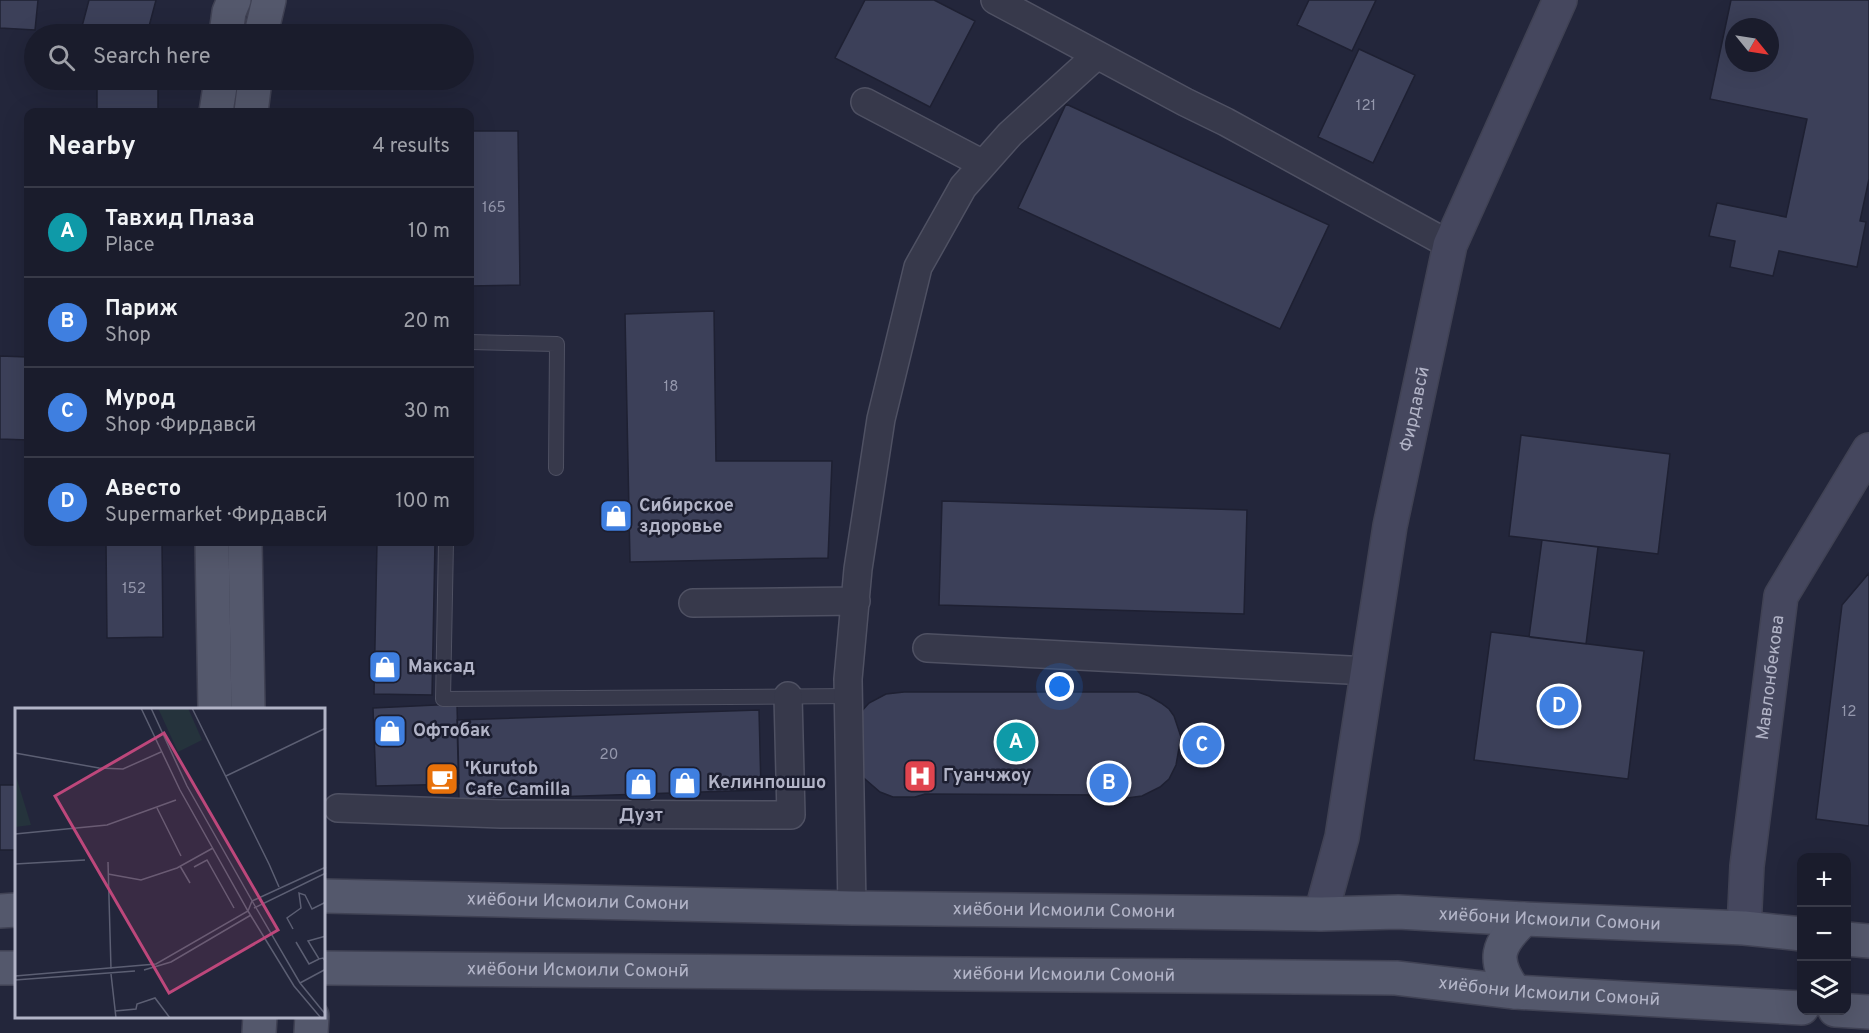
<!DOCTYPE html>
<meta charset="utf-8">
<style>
body{margin:0;font-family:Overpass,sans-serif;background:#232534;color:#f1f3f6}
.controls{position:absolute;right:18px;bottom:18px;display:grid;overflow:hidden;border-radius:12px;box-shadow:0 6px 24px #0002}
.controls button{width:54px;height:54px;display:grid;place-items:center;padding:0;border:0;border-bottom:2px solid #383a48;background:#1a1c2c;color:#f1f3f6;font:30px sans-serif}
.compass{position:absolute;left:1725px;top:18px;width:54px;height:54px;border-radius:50%;background:#1a1c2c;box-shadow:0 6px 24px #0002;rotate:120deg}
.you{position:absolute;left:1060px;top:687px;width:21px;height:21px;margin:-15px;border:4px solid #fff;border-radius:50%;background:#1a73e8;box-shadow:0 0 0 9px #1a73e833}
.badge{display:grid;place-items:center;width:39px;height:39px;border-radius:50%;background:#db2777;color:#fff;font-size:20px;font-weight:700}
.pin{position:absolute;translate:-50% -50%;border:3px solid #fff;box-shadow:0 2px 6px #0006}
.list{margin:0;padding:0;list-style:none}
h2{display:flex;justify-content:space-between;align-items:center;height:78px;margin:0;padding:0 24px;font-size:26px}
h2 small{font-size:20px;font-weight:400;color:#9fa1a9}
.list li{display:grid;grid-template-columns:39px 1fr auto;gap:18px;align-items:center;box-sizing:border-box;height:90px;padding:0 24px;border-top:2px solid #383a48}
.list b{display:block;font-size:22px;white-space:nowrap}
.list p{margin:0;font-size:20px;white-space:nowrap;color:#9fa1a9}
.list em{font-size:20px;font-style:normal;color:#9fa1a9}
.icon{flex:none;width:33px;height:33px;fill:none;stroke:currentColor;stroke-width:2;stroke-linecap:round;stroke-linejoin:round}
.map{position:relative;flex:none;width:1869px;height:1033px;overflow:hidden}
.search{position:absolute;background:#1a1c2c;box-shadow:0 6px 24px #0002;left:24px;top:24px;width:450px;height:66px;display:flex;align-items:center;gap:15px;box-sizing:border-box;padding:0 21px;border-radius:33px;color:#9fa1a9;font-size:22px}
.panel{position:absolute;background:#1a1c2c;box-shadow:0 6px 24px #0002;left:24px;top:108px;width:450px;height:438px;border-radius:12px}
.map>svg:first-child{display:block}
.building{fill:#3c4059;stroke:#1e2032;stroke-width:1.5;fill-rule:evenodd}
.lines{fill:none;stroke-linecap:round;stroke-linejoin:round}
.lane-casing{stroke:#4f5163;stroke-width:16}
.street-casing{stroke:#4f5163;stroke-width:30}
.secondary-casing{stroke:#404254;stroke-width:36}
.primary-casing{stroke:#404254;stroke-width:36}
.lane{stroke:#37394b;stroke-width:14}
.street{stroke:#37394b;stroke-width:27}
.secondary{stroke:#45475e;stroke-width:33}
.primary{stroke:#54586c;stroke-width:33}
.labels{text-anchor:middle;dominant-baseline:central;stroke-width:5;stroke-linejoin:round;paint-order:stroke}
.number-label{font-size:15px;fill:#9497ac}
.street-label{font-size:18px;fill:#b2b4c7;stroke:#1c1e30}
.poi-label{font-size:18px;font-weight:bold;fill:#b2b4c7;stroke:#1c1e30;text-anchor:start}
.inset-road{fill:none;stroke:#5c5f73;stroke-width:1.5}
.view{fill:#bd477b;fill-opacity:0.15;stroke:#bd477b;stroke-width:3}
.inset-edge{fill:none;stroke:#b2b4c7;stroke-width:3}
</style>
<div class="map">
<svg width="1869" height="1033" viewBox="0 0 1869 1033">
<rect width="100%" height="100%" fill="#23263b"/>
<path class="building" d="M0,0H38L35,30L0,28Z
M89,0H156L147,34H80Z
M865,0H934L975,21L930,107L835,58Z
M1309,0H1376L1352,51L1297,25Z
M1731,0H1869V179L1860,221L1866,222L1857,267L1779,251L1773,276L1730,267L1735,241L1709,236L1717,203L1786,217L1807,119L1710,99ZM1734,27H1770V63H1734Z
M1359,49L1415,75L1373,163L1318,137Z
M97,80H158V112H97Z
M1066,104L1329,225L1280,329L1018,208Z
M470,131H518L520,285L470,286Z
M714,311L716,461H832L828,558L630,562L625,314Z
M0,356L28,357V440L0,439Z
M1521,435L1670,454L1658,554L1509,536Z
M942,501L1247,510L1244,614L939,605Z
M1542,540L1598,547L1586,644L1529,637Z
M106,542H162L163,637L107,638Z
M377,542H435L432,695L374,694Z
M1869,573V826L1816,819L1842,605Z
M1491,632L1644,651L1628,779L1474,760Z
M904,692H1138L1149,696L1161,703L1169,709L1174,716L1181,737L1176,765L1169,779L1160,787L1142,796L1127,798L1115,799L1103,795L925,794L915,797H893L880,792L858,773L860,713L869,703L886,694Z
M457,704L459,784L376,786L373,708Z
M759,710L761,790L459,800L457,720Z
M0,785H16V850H0Z"/>
<g class="lines">
<g class="lane-casing">
<path id="lane" d="M470,342L557,344L556,468
M446,542L443,699L849,696"/>
</g>
<g class="street-casing">
<path id="street" d="M995,0L1185,102L1226,122L1450,245
M865,102L983,164
M693,603L856,601
M927,648L1368,671
M338,808L501,814L791,815L788,696
M852,908L848,679L858,569L881,419L918,267L963,187L1010,134L1097,55"/>
</g>
<g class="secondary-casing">
<g id="secondary">
<path id="s1" d="M1321,914L1342,837L1390,526L1450,245L1560,0"/>
<path id="s2" d="M1744,928L1747,866L1781,596L1869,450"/>
</g>
</g>
<g class="primary-casing">
<g id="primary">
<path d="M226,34L229,12L234,0"/>
<path d="M261,34L269,0"/>
<path d="M216,112L221,80"/>
<path d="M251,112L255,80"/>
<path d="M212,542L215,709"/>
<path d="M245,542L248,709"/>
<path id="s3" d="M324,896L852,908L1321,914L1398,912L1524,919L1744,928L1802,934"/>
<path d="M0,911L16,910"/>
<path d="M1846,939L1869,941"/>
<path d="M0,968H16"/>
<path id="s4" d="M324,968L1396,978L1515,992L1802,1008"/>
<path d="M1515,992C1491,959 1497,945 1524,919"/>
<path d="M1835,1010L1869,1012"/>
<path d="M259,1033L260,1016"/>
<path d="M311,1033L312,1016"/>
</g>
</g>
<use href="#lane" class="lane"/>
<use href="#street" class="street"/>
<use href="#secondary" class="secondary"/>
<use href="#primary" class="primary"/>
</g>
<defs>
<g id="shop-square" transform="scale(1.725)"><rect x="-9" y="-9" width="18" height="18" rx="4" fill="#3f7fe0" stroke="#1c1e30"/><path d="M-5-2.5h2.3a2.7 3.5 0 0 1 5.4 0H5L5.5 6h-11ZM-1.5-2.5h3a1.5 2.3 0 0 0-3 0Z" fill="#fff"/></g>
<g id="hospital-square" transform="scale(1.725)"><rect x="-9" y="-9" width="18" height="18" rx="4" fill="#e0444e" stroke="#1c1e30"/><path d="M-5-5h3v3.5h4V-5h3V5h-3V1.5h-4V5h-3Z" fill="#fff"/></g>
<g id="cafe-square" transform="scale(1.725)"><rect x="-9" y="-9" width="18" height="18" rx="4" fill="#e8710a" stroke="#1c1e30"/><path d="M-5.5-4.5H6V0H3Q3 3.5 0 3.5H-2.5Q-5.5 3.5-5.5 0ZM3-3.2v2h1.7v-2ZM-6 4.5H4V6H-6Z" fill="#fff"/></g>
</defs>
<g fill-rule="evenodd">
<use href="#shop-square" x="616" y="516"/>
<use href="#shop-square" x="385" y="667"/>
<use href="#shop-square" x="390" y="731"/>
<use href="#hospital-square" x="920" y="776"/>
<use href="#cafe-square" x="442" y="779"/>
<use href="#shop-square" x="685" y="783"/>
<use href="#shop-square" x="641" y="784"/>
</g>
<g class="labels">
<g class="number-label">
<text x="1366" y="106">121</text>
<text x="494" y="208">165</text>
<text x="671" y="387">18</text>
<text x="134" y="589">152</text>
<text x="1849" y="712">12</text>
<text x="609" y="755">20</text>
</g>
<g class="street-label">
<text stroke="none"><textPath href="#s1" startOffset="514">Фирдавсӣ</textPath></text>
<text stroke="none"><textPath href="#s2" startOffset="252">Мавлонбекова</textPath></text>
<text stroke="none"><textPath href="#s3" startOffset="254">хиёбони Исмоили Сомони</textPath></text>
<text stroke="none"><textPath href="#s3" startOffset="740">хиёбони Исмоили Сомони</textPath></text>
<text stroke="none"><textPath href="#s3" startOffset="1226">хиёбони Исмоили Сомони</textPath></text>
<text stroke="none"><textPath href="#s4" startOffset="254">хиёбони Исмоили Сомонӣ</textPath></text>
<text stroke="none"><textPath href="#s4" startOffset="740">хиёбони Исмоили Сомонӣ</textPath></text>
<text stroke="none"><textPath href="#s4" startOffset="1226">хиёбони Исмоили Сомонӣ</textPath></text>
</g>
<g class="poi-label">
<text x="639" y="506">Сибирское<tspan x="639" dy="21">здоровье</tspan></text>
<text x="408" y="667">Максад</text>
<text x="413" y="731">Офтобак</text>
<text x="465" y="769">'Kurutob<tspan x="465" dy="21">Cafe Camilla</tspan></text>
<text x="943" y="776">Гуанчжоу</text>
<text x="708" y="783">Келинпошшо</text>
<text x="641" y="816" text-anchor="middle">Дуэт</text>
</g>
</g>
<g transform="translate(15 708)">
<rect width="310" height="310" fill="#23263b"/>
<path d="M143,0H173L187,32L163,44ZM0,65L16,117L0,119Z" fill="#25333c"/>
<path class="inset-road" d="M126,0L165,82L233,203L279,278L306,310M136,0L172,78L240,198L285,275L311,307M177,0L254,156M0,45L84,60L108,61L146,44M211,68L311,20M142,100L166,148M0,126L92,117L161,92M93,154L96,261M0,156L70,152M254,156L264,179M165,158L175,175M179,159L192,152L219,200M93,166L126,172L162,160L198,140M239,200L311,165M278,221L272,210L286,200L284,185L290,187L297,201L311,194M311,228L293,233L304,251L308,250L311,254M281,234L294,256L304,251M129,262L156,254L236,207M96,266L101,310M0,268L141,256L233,203L237,193L311,159M0,272L120,263M285,275L311,261M100,303L121,301L122,296L140,290L155,310"/>
<path class="view" d="M149,25L263,222L154,285L40,88Z"/>
<rect width="310" height="310" class="inset-edge"/>
</g>
</svg>
<div class="controls">
<button>+</button>
<button>−</button>
<button><svg class="icon" aria-label="layers" viewBox="0 0 24 24"><path d="M12 4l9 5-9 5-9-5zM3 14l9 5 9-5"/></svg></button>
</div>
<svg class="compass" viewBox="-18 -18 36 36"><path d="M0-13l5 13h-10z" fill="#e53935"/><path d="M0 13l5-13h-10z" fill="#9fa1a9"/></svg>
<div class="you"></div>
<div class="pin badge" style="left:1016px;top:742px;background:#0f9aa8">A</div>
<div class="pin badge" style="left:1109px;top:783px;background:#3f7fe0">B</div>
<div class="pin badge" style="left:1202px;top:745px;background:#3f7fe0">C</div>
<div class="pin badge" style="left:1559px;top:706px;background:#3f7fe0">D</div>
<div class="search"><svg class="icon" aria-label="search" viewBox="0 0 24 24"><circle cx="10" cy="10" r="6"/><path d="M15 15l6 6"/></svg>Search here</div>
<section class="panel">
<h2>Nearby<small>4 results</small></h2>
<ul class="list">
<li><span class="badge" style="background:#0f9aa8">A</span><div><b>Тавхид Плаза</b><p>Place</p></div><em>10 m</em></li>
<li><span class="badge" style="background:#3f7fe0">B</span><div><b>Париж</b><p>Shop</p></div><em>20 m</em></li>
<li><span class="badge" style="background:#3f7fe0">C</span><div><b>Мурод</b><p>Shop · Фирдавсӣ</p></div><em>30 m</em></li>
<li><span class="badge" style="background:#3f7fe0">D</span><div><b>Авесто</b><p>Supermarket · Фирдавсӣ</p></div><em>100 m</em></li>
</ul>
</section>
</div>
